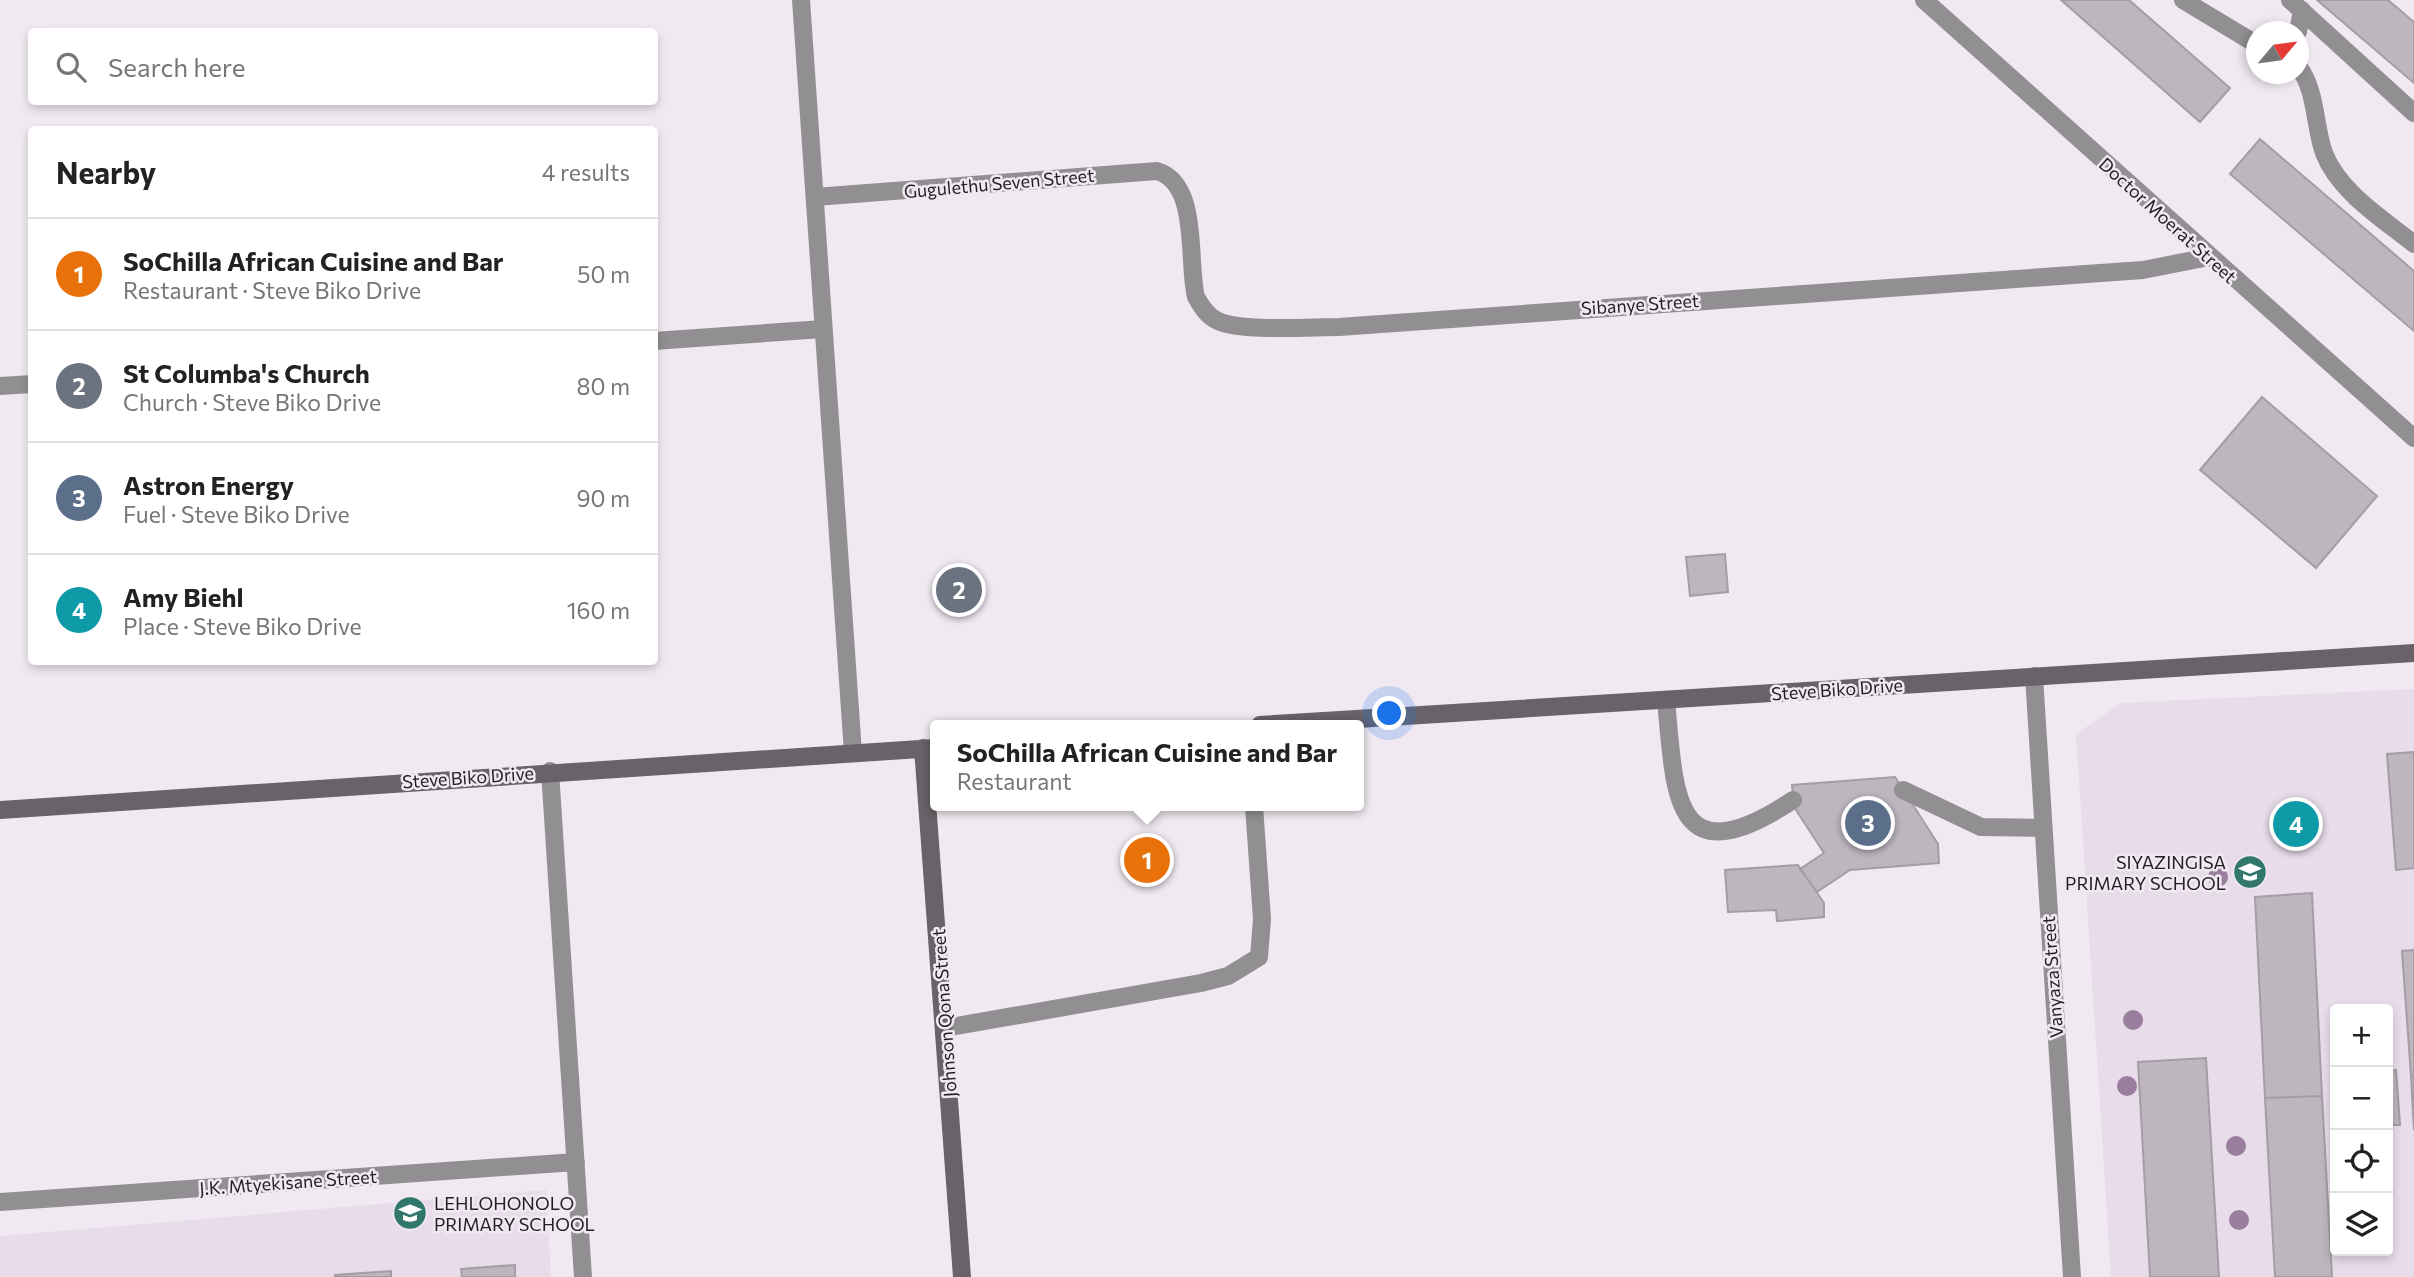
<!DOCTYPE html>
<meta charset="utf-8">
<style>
body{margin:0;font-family:Commissioner,sans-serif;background:#f6f6f6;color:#222}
.controls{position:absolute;right:21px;bottom:21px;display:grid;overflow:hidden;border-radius:7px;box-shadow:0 4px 10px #0003}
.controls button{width:63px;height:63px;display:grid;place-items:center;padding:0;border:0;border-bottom:2px solid #e0e0e0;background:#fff;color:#222;font:35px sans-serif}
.compass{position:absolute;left:2246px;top:21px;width:63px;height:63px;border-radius:50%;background:#fff;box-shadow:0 4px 10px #0003;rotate:61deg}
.you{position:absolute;left:1390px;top:714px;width:24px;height:24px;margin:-18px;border:5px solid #fff;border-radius:50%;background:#1a73e8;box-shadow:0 0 0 10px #1a73e833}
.badge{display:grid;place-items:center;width:46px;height:46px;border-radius:50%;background:#32776c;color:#fff;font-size:23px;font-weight:700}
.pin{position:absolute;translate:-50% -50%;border:4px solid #fff;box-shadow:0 2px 7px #0006}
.popup{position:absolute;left:930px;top:720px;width:434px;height:91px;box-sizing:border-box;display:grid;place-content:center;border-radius:7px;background:#fff;filter:drop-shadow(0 2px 5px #0005);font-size:23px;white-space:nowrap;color:#767676}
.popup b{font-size:26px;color:#222}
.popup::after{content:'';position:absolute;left:50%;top:100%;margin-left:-14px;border:14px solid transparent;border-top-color:#fff}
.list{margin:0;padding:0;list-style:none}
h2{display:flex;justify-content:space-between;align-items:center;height:91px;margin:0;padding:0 28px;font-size:30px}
h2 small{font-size:23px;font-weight:400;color:#767676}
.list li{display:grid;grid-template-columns:46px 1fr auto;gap:21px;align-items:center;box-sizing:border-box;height:112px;padding:0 28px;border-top:2px solid #e0e0e0}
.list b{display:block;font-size:26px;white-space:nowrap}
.list p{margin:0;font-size:23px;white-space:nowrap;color:#767676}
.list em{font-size:23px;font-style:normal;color:#767676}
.icon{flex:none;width:38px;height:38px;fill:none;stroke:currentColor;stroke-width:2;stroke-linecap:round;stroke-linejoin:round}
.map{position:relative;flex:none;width:2414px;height:1277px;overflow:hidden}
.search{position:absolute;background:#fff;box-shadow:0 4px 10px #0003;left:28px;top:28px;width:630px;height:77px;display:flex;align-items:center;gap:18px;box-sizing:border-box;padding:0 24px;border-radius:7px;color:#767676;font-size:26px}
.panel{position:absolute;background:#fff;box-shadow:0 4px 10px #0003;left:28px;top:126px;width:630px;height:539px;border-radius:7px}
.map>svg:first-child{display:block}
.built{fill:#e8dcea;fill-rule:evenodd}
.building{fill:#bdb6be;stroke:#a49da5;stroke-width:2}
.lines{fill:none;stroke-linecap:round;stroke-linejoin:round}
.lane{stroke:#928f92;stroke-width:18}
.street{stroke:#928f92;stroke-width:18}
.secondary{stroke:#676368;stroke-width:18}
.tree{fill:#997e9d}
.labels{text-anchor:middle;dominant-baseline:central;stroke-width:5;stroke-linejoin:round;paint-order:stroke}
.street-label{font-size:18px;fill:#211f22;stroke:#f0e9f1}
.poi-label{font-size:18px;fill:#211f22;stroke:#f0e9f1;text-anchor:end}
</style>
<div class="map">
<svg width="2414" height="1277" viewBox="0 0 2414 1277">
<rect width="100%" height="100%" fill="#f0e9f1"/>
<path class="built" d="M2414,689V1277H2111L2076,734L2121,703ZM2335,1009H2388V1251H2335Z
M546,1190L551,1277H0V1236Z"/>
<path class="building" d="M2061,0H2129L2230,88L2200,122Z
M2317,0H2388L2414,22V83Z
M2260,139L2414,271V331L2230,174Z
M2262,397L2377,496L2316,568L2200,470Z
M1725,554L1728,592L1690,596L1686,557Z
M2414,752V868L2396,870L2387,754Z
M1895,777L1938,844L1939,863L1850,870L1817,892L1800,869L1824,853L1794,807L1792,785Z
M1798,865L1824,903V917L1777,921L1776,910L1728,912L1725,870Z
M2312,893L2322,1096L2265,1098L2255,897Z
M2414,950V1076H2411L2402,951Z
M2206,1058L2219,1277H2150L2138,1062Z
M2396,1070L2400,1125H2388V1071Z
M2411,1076H2414V1130Z
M2322,1096L2332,1277H2275L2265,1098Z
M515,1265V1277H462L461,1269Z
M391,1271V1277H335V1275Z"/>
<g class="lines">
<path class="lane" d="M2183,0L2256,44
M2290,0L2414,113
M2298,32L2302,10
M2298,66C2317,91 2314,125 2324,153C2339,192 2383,219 2414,244
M1666,700C1675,796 1673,879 1793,800
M1903,790L1981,827L2042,828
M945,1028L1201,983L1228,976L1259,957L1262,919L1254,806"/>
<path class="street" d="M801,0L853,753
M1924,0L2414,438
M815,197L1157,171C1200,184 1187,260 1196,297C1201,306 1207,316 1218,321C1242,332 1310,327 1339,327L2143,270L2209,257
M654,341L823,329
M0,386L32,384
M2034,676L2072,1277
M550,771L583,1277
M0,1202L576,1162"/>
<path class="secondary" d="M1260,725L2414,653
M923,748L962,1277
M0,810L935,748"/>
</g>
<g class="tree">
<circle cx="2218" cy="877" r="10"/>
<circle cx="2133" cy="1020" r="10"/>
<circle cx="2127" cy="1086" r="10"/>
<circle cx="2236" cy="1146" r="10"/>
<circle cx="2239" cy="1220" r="10"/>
</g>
<defs>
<g id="school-disc" transform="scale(1.75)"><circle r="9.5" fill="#32776c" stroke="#f0e9f1"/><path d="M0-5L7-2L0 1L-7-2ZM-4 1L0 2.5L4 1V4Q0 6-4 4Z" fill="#fff"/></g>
</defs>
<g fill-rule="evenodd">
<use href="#school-disc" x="2250" y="872"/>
<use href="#school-disc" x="410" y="1213"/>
</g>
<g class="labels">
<g class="street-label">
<text transform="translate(999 183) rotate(-5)">Gugulethu Seven Street</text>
<text transform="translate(2168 220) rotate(42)">Doctor Moerat Street</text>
<text transform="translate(1640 304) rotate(-4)">Sibanye Street</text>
<text transform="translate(1837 689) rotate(-4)">Steve Biko Drive</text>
<text transform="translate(468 777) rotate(-4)">Steve Biko Drive</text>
<text transform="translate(2052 977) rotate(-94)">Vanyaza Street</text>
<text transform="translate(944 1013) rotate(-94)">Johnson Qona Street</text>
<text transform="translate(288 1182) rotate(-4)">J.K. Mtyekisane Street</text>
</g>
<g class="poi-label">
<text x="2226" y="862">SIYAZINGISA<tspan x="2226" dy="21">PRIMARY SCHOOL</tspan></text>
<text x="434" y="1203" text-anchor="start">LEHLOHONOLO<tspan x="434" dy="21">PRIMARY SCHOOL</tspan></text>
</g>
</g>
</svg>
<div class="controls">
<button>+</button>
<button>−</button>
<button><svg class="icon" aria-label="locate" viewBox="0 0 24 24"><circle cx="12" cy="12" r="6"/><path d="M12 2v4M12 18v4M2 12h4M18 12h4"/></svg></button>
<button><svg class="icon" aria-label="layers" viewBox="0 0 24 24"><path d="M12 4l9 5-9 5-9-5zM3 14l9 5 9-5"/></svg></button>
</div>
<svg class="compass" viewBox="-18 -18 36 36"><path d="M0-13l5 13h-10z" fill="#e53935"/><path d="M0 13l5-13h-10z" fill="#767676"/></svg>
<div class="you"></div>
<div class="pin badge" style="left:1147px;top:860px;background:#e8710a">1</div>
<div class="popup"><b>SoChilla African Cuisine and Bar</b>Restaurant</div>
<div class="pin badge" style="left:959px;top:590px;background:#6b7280">2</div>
<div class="pin badge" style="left:1868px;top:823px;background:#5c6f8a">3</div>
<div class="pin badge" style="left:2296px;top:824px;background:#0f9aa8">4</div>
<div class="search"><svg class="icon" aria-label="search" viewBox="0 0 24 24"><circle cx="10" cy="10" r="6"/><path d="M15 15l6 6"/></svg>Search here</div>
<section class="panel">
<h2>Nearby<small>4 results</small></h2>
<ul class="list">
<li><span class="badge" style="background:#e8710a">1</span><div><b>SoChilla African Cuisine and Bar</b><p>Restaurant · Steve Biko Drive</p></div><em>50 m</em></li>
<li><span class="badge" style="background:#6b7280">2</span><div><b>St Columba's Church</b><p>Church · Steve Biko Drive</p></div><em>80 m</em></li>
<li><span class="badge" style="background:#5c6f8a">3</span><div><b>Astron Energy</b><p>Fuel · Steve Biko Drive</p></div><em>90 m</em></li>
<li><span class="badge" style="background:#0f9aa8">4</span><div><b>Amy Biehl</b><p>Place · Steve Biko Drive</p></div><em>160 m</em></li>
</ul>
</section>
</div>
